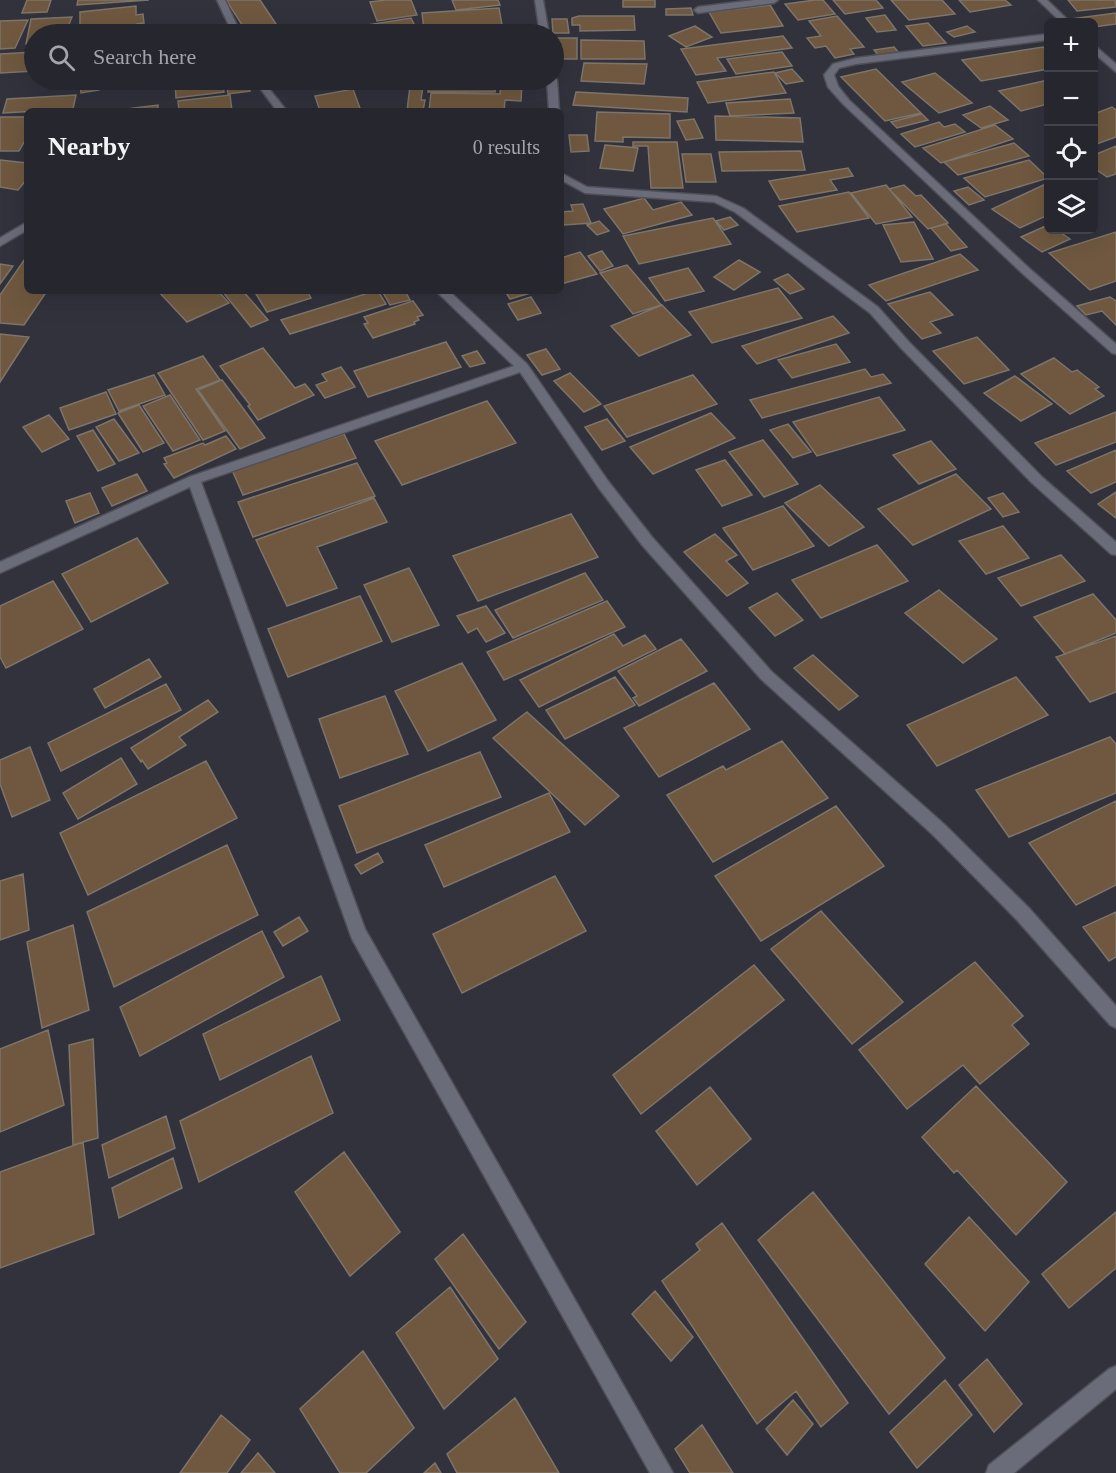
<!DOCTYPE html>
<meta charset="utf-8">
<style>
body{margin:0;font-family:"Times New Roman",serif;background:#32323a;color:#f1f3f6}
.controls{position:absolute;right:18px;top:18px;display:grid;overflow:hidden;border-radius:9px;box-shadow:0 6px 24px #0002}
.controls button{width:54px;height:54px;display:grid;place-items:center;padding:0;border:0;border-bottom:2px solid #42434a;background:#26262e;color:#f1f3f6;font:30px sans-serif}
.list{margin:0;padding:0;list-style:none}
h2{display:flex;justify-content:space-between;align-items:center;height:78px;margin:0;padding:0 24px;font-size:26px}
h2 small{font-size:20px;font-weight:400;color:#a4a5aa}
.icon{flex:none;width:33px;height:33px;fill:none;stroke:currentColor;stroke-width:2;stroke-linecap:round;stroke-linejoin:round}
.map{position:relative;flex:none;width:1116px;height:1473px;overflow:hidden}
.search{position:absolute;background:#26262e;box-shadow:0 6px 24px #0002;left:24px;top:24px;width:540px;height:66px;display:flex;align-items:center;gap:15px;box-sizing:border-box;padding:0 21px;border-radius:33px;color:#a4a5aa;font-size:22px}
.panel{position:absolute;background:#26262e;box-shadow:0 6px 24px #0002;left:24px;top:108px;width:540px;height:186px;border-radius:9px}
.map>svg:first-child{display:block}
.building{fill:#6f583f;stroke:#7d746a;stroke-width:1.5}
.lines{fill:none;stroke-linecap:round;stroke-linejoin:round}
.minor-casing{stroke:#4f4f59;stroke-width:3}
.minor{fill:#6b6c79;fill-rule:evenodd}
</style>
<div class="map">
<svg width="1116" height="1473" viewBox="0 0 1116 1473">
<rect width="100%" height="100%" fill="#32323d"/>
<path class="building" d="M27,0H51L47,12L22,13Z
M78,0H149L77,5Z
M226,0H260L280,30L248,34Z
M386,0H411L417,15L377,21L370,2Z
M452,0H498L500,5L456,10Z
M623,0H655V7H623Z
M815,0H823L835,14L798,20L785,4Z
M833,0H876L883,8L845,14Z
M891,0H942L955,14L909,20Z
M959,0H1005L1011,5L970,12Z
M1068,0H1115L1116,7L1077,11Z
M770,5L783,26L721,33L709,12Z
M136,6V15L143,14L144,23L137,24V27L80,33V12Z
M499,8L502,25L424,30L422,13Z
M691,8L693,15H666V9Z
M1116,13V24L1094,27V22H1073L1070,19Z
M885,15L896,30L877,32L866,18Z
M579,16H634L635,30L580,31V25H572V18Z
M837,16L864,47L850,49L854,54L835,58L826,46L815,48L807,38L821,36L809,21Z
M72,17L65,34H34V44H26L31,19Z
M411,18L419,34H356L354,27Z
M552,19H567L569,33H553Z
M28,20L15,48L0,49V21Z
M928,23L946,43L923,46L906,26Z
M344,26L349,34H316L315,32Z
M695,26L712,37L686,47L669,36Z
M967,26L975,32L954,37L947,32Z
M783,36L792,48L717,58L726,71L696,75L681,49Z
M557,38H577V59H557Z
M581,40L644,41L645,59H581Z
M894,47L899,53L879,56L874,50Z
M1043,47L1048,52V69L981,81L962,60Z
M34,52V71L0,73V54Z
M782,52L792,66L736,74L727,59Z
M584,63L647,64L644,84L581,81Z
M792,69L803,81L786,84L775,73Z
M876,69L921,113L885,121L841,77Z
M774,72L786,93L708,103L697,82Z
M935,73L972,103L939,113L902,82Z
M80,80H98L99,90L81,93Z
M175,80H222L224,92L176,98Z
M1048,80V104L1021,111L999,91Z
M429,81H496L495,92H428Z
M501,83H522L521,101L505,100L504,111H429L431,93L500,94Z
M248,84L250,91L228,94L227,87Z
M410,86H423L421,100H425L423,111H407Z
M353,89L361,111H320L315,96Z
M576,92L688,98L687,112L573,105Z
M76,95L73,109L3,113L7,99Z
M230,95L232,111H179L178,101Z
M790,99L794,113L730,116L726,103Z
M158,105V111H127V109Z
M990,106L1008,120L981,128L963,115Z
M1112,107L1116,110V137L1094,145V114Z
M597,112L670,114V138L623,137V142L595,141Z
M922,114L928,120L897,128L891,122Z
M715,116L800,118L803,142L716,140Z
M0,117H27V137L19,151H0Z
M694,119L703,138L686,140L677,121Z
M939,122L944,127L955,124L965,132L915,147L901,134Z
M995,125L1013,139L941,163L923,148Z
M569,135H587L589,151L571,152Z
M633,142H677L683,188H651L648,146H633Z
M1014,143L1029,156L958,175L944,162Z
M605,145L638,148L633,171L600,168Z
M1116,146V174L1107,177L1094,168V155Z
M801,151L805,170L722,171L719,152Z
M682,154H711L716,182H686Z
M0,160L27,163V179L18,190L0,187Z
M1029,160L1048,178L985,197L964,178Z
M848,168L853,176L830,180L837,190L780,200L769,181Z
M1048,183V215L1020,228L992,209Z
M886,185L912,217L876,224L851,193Z
M904,185L916,196L921,195L948,223L928,229L889,189Z
M968,187L984,200L969,205L954,191Z
M849,192L869,218L797,232L779,206Z
M644,198L653,210L681,202L692,215L623,234L604,209Z
M583,204L591,223L564,225L561,212L573,211L571,205Z
M730,217L738,225L724,230L716,221Z
M713,218L731,244L639,264L623,236Z
M599,221L609,231L597,235L587,225Z
M914,222L933,259L901,262L883,225Z
M946,224L967,247L951,251L931,228Z
M1048,225V230H1057L1070,239L1042,252L1021,237Z
M1116,232V281L1090,290L1049,253Z
M602,251L613,266L600,271L588,256Z
M580,252L597,274L561,284V258Z
M960,254L978,270L886,301L869,285Z
M27,256V291H47L24,325L0,323V295Z
M739,260L760,272L734,290L714,277Z
M0,264L13,266L0,284Z
M627,265L661,305L633,314L600,273Z
M688,268L704,291L665,301L649,278Z
M788,274L804,289L790,294L774,280Z
M778,288L802,318L712,343L689,312Z
M158,291H218L229,303L187,322Z
M222,291H243L268,320L251,327Z
M267,291H307L311,298L267,312L256,294Z
M375,291H378L386,304L290,334L281,320Z
M382,291H405L410,300L390,305Z
M505,291H537L510,299Z
M930,292L953,315L930,322L941,333L922,339L888,304Z
M531,297L541,313L518,320L508,304Z
M1110,297L1116,301V325L1102,311L1086,315L1077,306Z
M413,301L423,315L417,317L419,320L414,322L415,324L373,338L364,324L368,323L364,317Z
M662,305L691,335L639,356L611,326Z
M833,316L849,333L757,364L742,346Z
M0,334L29,337L0,382Z
M977,337L1009,370L964,384L933,351Z
M446,342L461,367L368,397L354,371Z
M836,344L850,362L792,378L778,360Z
M263,348L295,388L305,384L314,395L258,420L248,406L250,405L220,366Z
M546,349L560,369L542,375L527,355Z
M477,351L485,363L470,367L462,356Z
M203,356L220,380L196,389L225,431L203,440L158,373Z
M1054,358L1072,372L1077,370L1099,387L1095,389L1104,396L1070,414L1021,374Z
M341,367L355,387L325,398L316,385L327,381L322,374Z
M865,369L871,377L883,374L891,383L762,418L750,400Z
M570,373L601,404L584,412L554,381Z
M154,375L165,395L119,411L108,390Z
M693,375L717,404L627,437L604,406Z
M1015,376L1052,404L1021,421L984,393Z
M222,380L265,438L240,449L198,390Z
M106,392L116,414L69,430L60,408Z
M170,395L200,440L173,451L143,406Z
M879,397L905,430L817,456L793,422Z
M487,401L516,443L402,485L375,441Z
M139,405L164,443L143,452L118,413Z
M1116,412V442L1056,465L1035,443Z
M711,413L735,438L653,474L630,447Z
M49,415L69,439L42,452L23,427Z
M114,419L139,453L119,461L96,427Z
M607,419L625,441L602,450L585,427Z
M788,424L811,452L793,458L770,430Z
M93,430L115,464L98,471L77,436Z
M344,434L356,458L243,495L232,470Z
M226,436L236,449L174,478L164,464L167,463L164,458L203,443L205,445Z
M763,440L798,484L764,497L729,452Z
M931,441L956,469L919,484L893,455Z
M1116,450V482L1091,493L1067,471Z
M725,460L752,495L722,506L696,470Z
M357,463L375,496L253,537L238,502Z
M137,474L147,491L112,506L102,488Z
M956,474L991,509L913,545L878,509Z
M820,485L864,527L829,546L785,503Z
M1116,492V518L1098,504Z
M90,493L99,513L75,523L66,501Z
M1003,493L1019,512L1003,517L988,498Z
M374,498L387,522L317,547L337,588L287,606L256,540Z
M783,506L814,546L753,570L723,528Z
M571,514L598,557L478,601L453,556Z
M1003,526L1029,558L986,574L959,541Z
M715,534L737,555L726,561L748,583L727,596L684,552Z
M137,538L168,583L91,622L62,574Z
M877,545L908,581L821,618L792,580Z
M1061,555L1085,581L1021,606L998,578Z
M409,568L439,625L392,642L364,585Z
M585,573L603,600L513,638L495,610Z
M53,581L83,629L6,668L0,657V606Z
M939,590L997,639L963,663L905,613Z
M777,593L803,620L775,636L749,608Z
M1093,594L1116,620V633L1065,654L1034,617Z
M360,596L382,641L288,677L268,629Z
M607,601L625,627L504,680L487,652Z
M486,606L505,633L486,642L477,628L468,633L457,616Z
M614,634L623,646L645,635L656,649L539,707L520,680Z
M1116,636V692L1090,702L1056,657Z
M681,639L707,671L639,706L633,698L637,696L618,671Z
M813,655L858,696L839,710L794,668Z
M149,659L161,677L105,708L94,689Z
M462,663L496,720L428,751L395,691Z
M615,677L635,705L565,739L546,710Z
M1016,677L1048,715L937,766L907,725Z
M714,683L750,729L659,777L624,728Z
M166,684L181,710L61,771L48,743Z
M385,696L408,754L340,778L319,719Z
M208,700L218,712L179,737L186,745L148,769L142,760L141,762L131,748Z
M527,712L619,796L585,825L493,738Z
M1110,737L1116,744V793L1009,837L976,790Z
M782,741L828,798L713,862L667,795L723,766L726,770Z
M30,747L50,800L12,817L0,784V760Z
M480,752L501,797L357,853L339,806Z
M121,758L137,784L78,819L63,793Z
M206,761L237,818L88,895L60,833Z
M549,793L570,832L444,887L425,845Z
M1116,801V885L1076,905L1029,843Z
M836,806L884,866L761,941L715,876Z
M227,845L258,915L114,987L87,912Z
M378,853L383,862L361,874L355,865Z
M23,874L29,930L0,940V881Z
M555,876L586,931L462,993L433,934Z
M821,911L903,1002L852,1044L771,949Z
M1116,912V957L1109,961L1083,927Z
M299,917L308,931L283,946L274,932Z
M73,925L89,1010L42,1028L27,942Z
M262,931L284,977L140,1056L120,1007Z
M975,962L1023,1016L1012,1025L1029,1044L980,1084L963,1065L907,1109L859,1050Z
M754,965L784,1000L641,1114L613,1075Z
M321,976L340,1020L220,1080L203,1034Z
M48,1030L64,1105L0,1132V1049Z
M93,1039L98,1138L73,1145L69,1045Z
M311,1056L333,1113L199,1182L180,1121Z
M976,1086L1067,1182L1016,1235L957,1170L954,1173L922,1137Z
M710,1087L751,1139L697,1185L656,1131Z
M166,1116L175,1148L109,1178L102,1145Z
M83,1142L94,1234L0,1268V1172Z
M344,1152L400,1232L350,1276L295,1192Z
M173,1158L182,1188L119,1218L112,1188Z
M813,1192L945,1358L889,1414L758,1240Z
M1116,1212V1268L1069,1308L1042,1274Z
M969,1217L1029,1282L985,1331L925,1264Z
M722,1223L848,1403L821,1427L796,1391L757,1424L662,1281L700,1250L696,1244Z
M463,1234L526,1322L499,1349L435,1259Z
M450,1287L498,1359L444,1409L396,1333Z
M655,1291L693,1337L671,1361L632,1314Z
M363,1351L414,1428L366,1473H340L300,1409Z
M987,1359L1022,1404L994,1432L959,1385Z
M945,1380L972,1415L917,1468L890,1432Z
M515,1398L559,1473H457L447,1454Z
M793,1400L813,1424L787,1455L766,1429Z
M221,1415L250,1440L227,1473H180Z
M702,1425L733,1473H690L675,1449Z
M258,1453L275,1473H241Z
M435,1463L441,1473H424Z"/>
<g class="lines">
<g class="minor-casing">
<path id="minor" d="M217,0H225L241,34H233Z
M535,0H543L549,34H540Z
M754,0H778L774,3L698,13L694,10L698,7Z
M1038,0H1047L1070,22H1061Z
M1048,34V40L856,64L839,68L834,75L838,86L849,100L1030,269L1116,344V354L1112,353L1022,273L843,104L828,87L824,75L833,64L856,58Z
M1094,45L1116,64V72L1094,53Z
M554,78L557,80L559,111H549L547,80H554Z
M254,80H262L287,111H277Z
M561,173L587,187L716,196L743,208L878,307L909,342L1042,477L1116,542V555L1111,554L1032,483L901,348L870,313L735,212L714,202L585,193L561,180Z
M27,222V230L0,246V238Z
M436,291H449L527,364L608,481L652,537L771,671L944,824L1029,908L1116,1006V1028L1110,1025L1017,920L932,834L761,679L642,545L598,487L520,372L201,482L365,929L673,1473H650L352,939L190,487L0,573V562L189,477L514,366Z
M1116,1366V1389L1014,1473H986L989,1465L1109,1369Z"/>
</g>
<use href="#minor" class="minor"/>
</g>
</svg>
<div class="controls">
<button>+</button>
<button>−</button>
<button><svg class="icon" aria-label="locate" viewBox="0 0 24 24"><circle cx="12" cy="12" r="6"/><path d="M12 2v4M12 18v4M2 12h4M18 12h4"/></svg></button>
<button><svg class="icon" aria-label="layers" viewBox="0 0 24 24"><path d="M12 4l9 5-9 5-9-5zM3 14l9 5 9-5"/></svg></button>
</div>
<div class="search"><svg class="icon" aria-label="search" viewBox="0 0 24 24"><circle cx="10" cy="10" r="6"/><path d="M15 15l6 6"/></svg>Search here</div>
<section class="panel">
<h2>Nearby<small>0 results</small></h2>
<ul class="list">
</ul>
</section>
</div>
